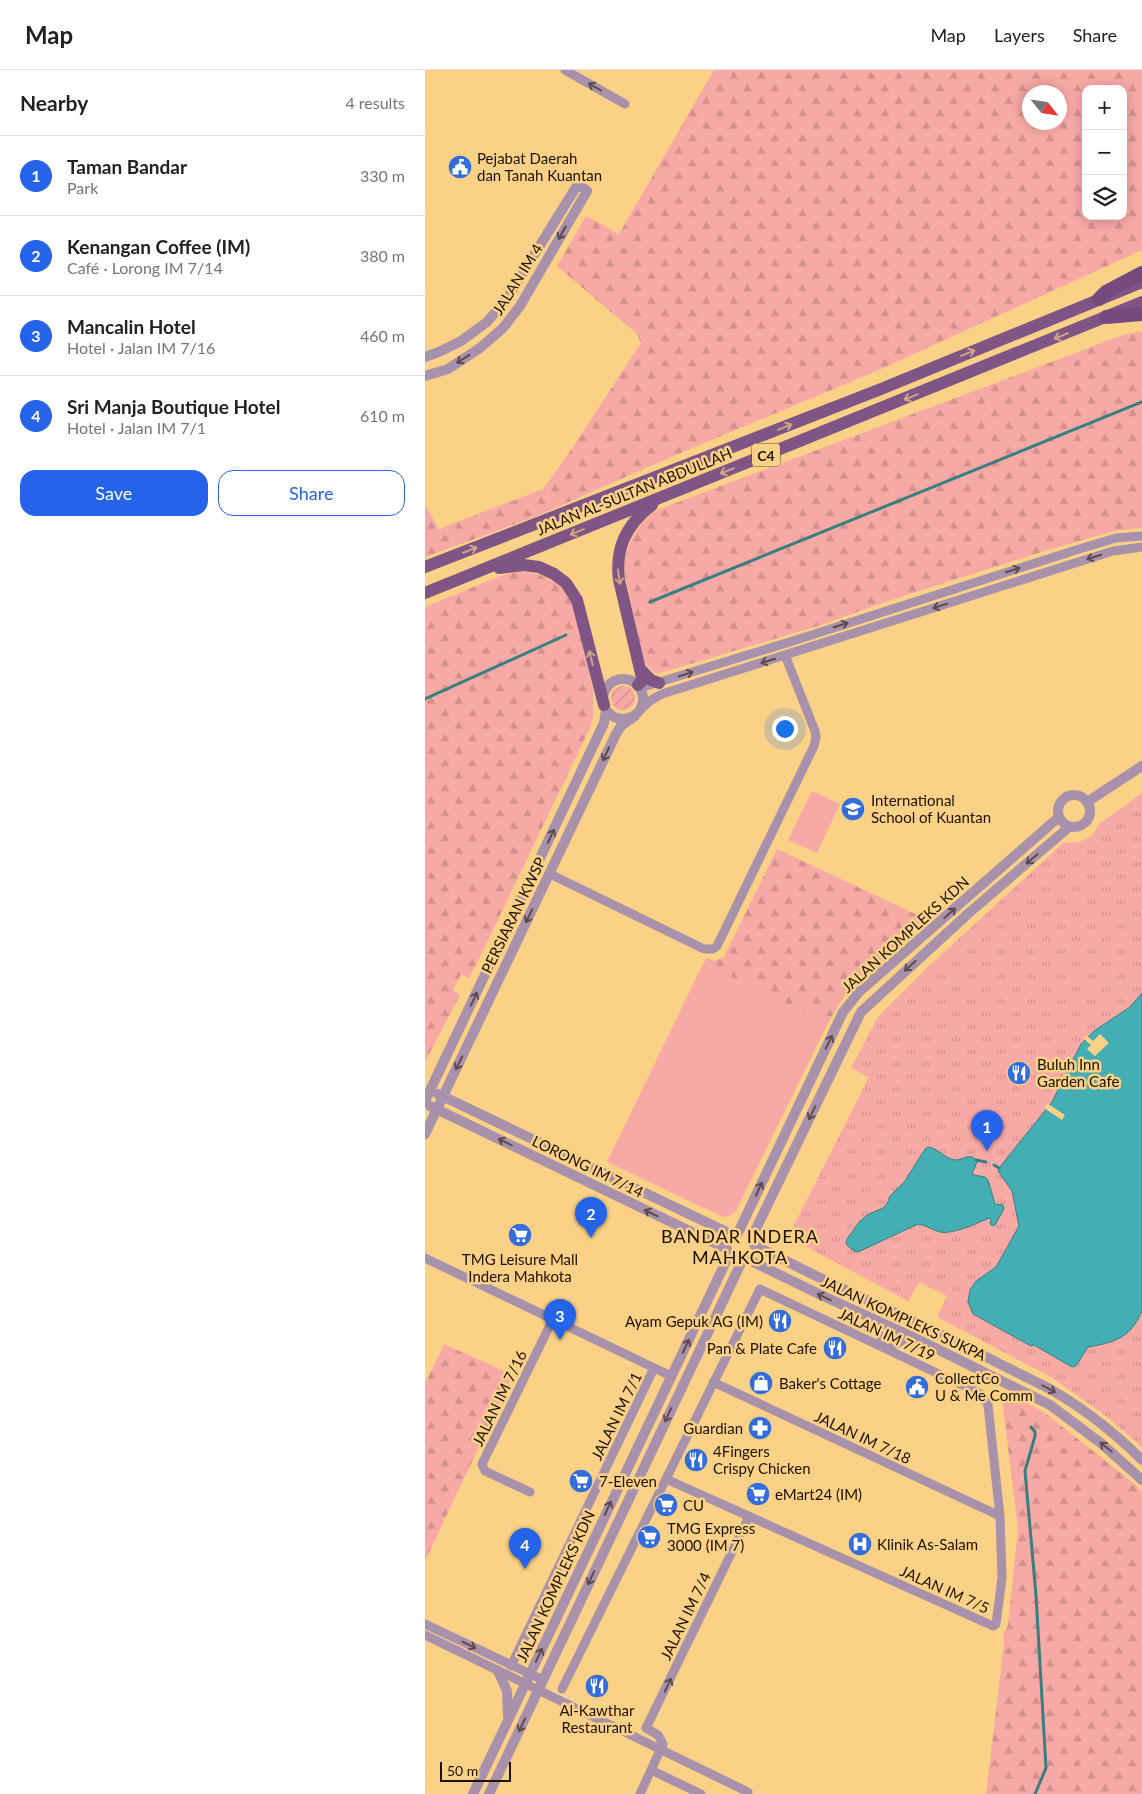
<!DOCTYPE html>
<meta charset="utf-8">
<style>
body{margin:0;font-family:Lato,sans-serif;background:#f6f6f6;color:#202124}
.controls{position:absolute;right:15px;top:15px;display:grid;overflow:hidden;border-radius:10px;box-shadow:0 2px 12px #0003}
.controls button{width:45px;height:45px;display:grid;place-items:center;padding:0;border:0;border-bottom:1px solid #e0e0e0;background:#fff;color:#202124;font:25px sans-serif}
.compass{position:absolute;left:597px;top:15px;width:45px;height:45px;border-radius:50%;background:#fff;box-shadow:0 2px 12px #0003;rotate:120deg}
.scale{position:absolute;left:15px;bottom:12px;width:71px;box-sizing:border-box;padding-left:5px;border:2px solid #1d1100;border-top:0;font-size:14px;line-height:18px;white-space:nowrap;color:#1d1100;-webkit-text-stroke:4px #fad186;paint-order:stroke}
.you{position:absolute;left:359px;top:658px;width:18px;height:18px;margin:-12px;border:4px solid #fff;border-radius:50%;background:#1a73e8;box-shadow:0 0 0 8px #1a73e833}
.badge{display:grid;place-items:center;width:32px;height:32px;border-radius:50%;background:#2563eb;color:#fff;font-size:16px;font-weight:700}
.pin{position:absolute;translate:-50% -41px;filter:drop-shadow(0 1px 2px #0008)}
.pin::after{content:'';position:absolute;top:26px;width:18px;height:15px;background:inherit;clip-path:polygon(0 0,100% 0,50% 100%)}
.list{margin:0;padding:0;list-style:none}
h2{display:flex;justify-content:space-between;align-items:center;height:65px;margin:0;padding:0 20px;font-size:21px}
h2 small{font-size:16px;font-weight:400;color:#757577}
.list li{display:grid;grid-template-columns:32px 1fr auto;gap:15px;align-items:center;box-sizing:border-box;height:80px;padding:0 20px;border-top:1px solid #e0e0e0}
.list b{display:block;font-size:19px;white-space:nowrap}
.list p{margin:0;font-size:16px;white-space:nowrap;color:#757577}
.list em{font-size:16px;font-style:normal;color:#757577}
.actions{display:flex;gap:10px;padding:15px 20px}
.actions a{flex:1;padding:11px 0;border:1px solid #2563eb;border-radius:15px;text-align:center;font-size:18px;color:#2563eb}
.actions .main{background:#2563eb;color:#fff}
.icon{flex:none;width:28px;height:28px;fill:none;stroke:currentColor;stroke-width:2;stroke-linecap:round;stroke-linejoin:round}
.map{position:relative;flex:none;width:717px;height:1724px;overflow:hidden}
header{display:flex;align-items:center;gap:30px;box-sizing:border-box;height:70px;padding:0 25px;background:#fff;border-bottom:1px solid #e0e0e0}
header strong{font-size:24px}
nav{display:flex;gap:28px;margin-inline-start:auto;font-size:18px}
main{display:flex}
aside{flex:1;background:#fff}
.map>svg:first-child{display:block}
.grass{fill:#f7a9a6}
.forest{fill:url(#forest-firs);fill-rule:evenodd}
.park{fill:url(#park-tufts)}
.garden{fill:url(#garden-furrows)}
.water{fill:#44aeb5;stroke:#387f7f}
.pier{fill:#fad186}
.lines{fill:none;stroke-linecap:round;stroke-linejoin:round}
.stream{stroke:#387f7f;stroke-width:3}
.minor{stroke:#a891ab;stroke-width:9}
.tertiary{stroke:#a891ab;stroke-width:10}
.primary{stroke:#7e5585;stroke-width:12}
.trunk{stroke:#764a7e;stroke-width:14}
.oneway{stroke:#5c4b4d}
.oneway2{stroke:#cfa686}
.labels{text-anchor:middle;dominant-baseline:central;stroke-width:5;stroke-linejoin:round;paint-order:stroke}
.shield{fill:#fad186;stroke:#5f4b28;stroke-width:1}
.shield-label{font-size:14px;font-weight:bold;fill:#1d1100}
.poi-label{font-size:15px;fill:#1d1100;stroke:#fad186;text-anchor:start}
.street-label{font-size:15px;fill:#1d1100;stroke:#fad186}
.quarter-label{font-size:18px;letter-spacing:1px;fill:#1d1100;stroke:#fad186}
</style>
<header>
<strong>Map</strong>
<nav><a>Map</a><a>Layers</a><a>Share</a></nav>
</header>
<main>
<aside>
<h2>Nearby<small>4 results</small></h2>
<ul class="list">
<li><span class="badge">1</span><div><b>Taman Bandar</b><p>Park</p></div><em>330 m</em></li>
<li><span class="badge">2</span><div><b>Kenangan Coffee (IM)</b><p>Café · Lorong IM 7/14</p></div><em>380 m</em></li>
<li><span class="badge">3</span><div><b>Mancalin Hotel</b><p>Hotel · Jalan IM 7/16</p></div><em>460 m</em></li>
<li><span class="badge">4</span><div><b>Sri Manja Boutique Hotel</b><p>Hotel · Jalan IM 7/1</p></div><em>610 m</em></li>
</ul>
<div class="actions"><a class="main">Save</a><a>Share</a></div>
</aside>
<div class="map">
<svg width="717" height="1724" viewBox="0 0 717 1724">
<defs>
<pattern id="forest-firs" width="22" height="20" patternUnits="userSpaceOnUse" patternTransform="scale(1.25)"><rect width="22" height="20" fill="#f7a9a6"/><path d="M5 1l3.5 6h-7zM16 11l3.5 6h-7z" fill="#d3908d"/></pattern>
<pattern id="park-tufts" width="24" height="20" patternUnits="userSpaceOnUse" patternTransform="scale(1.25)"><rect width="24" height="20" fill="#f7a9a6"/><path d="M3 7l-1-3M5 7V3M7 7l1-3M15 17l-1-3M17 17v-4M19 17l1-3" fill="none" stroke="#d3908d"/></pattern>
<pattern id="garden-furrows" width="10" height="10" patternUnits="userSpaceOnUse" patternTransform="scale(1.25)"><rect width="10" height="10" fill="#f7a9a6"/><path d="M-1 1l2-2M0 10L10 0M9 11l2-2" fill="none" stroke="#d3908d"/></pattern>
</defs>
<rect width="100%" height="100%" fill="#fad186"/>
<path class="grass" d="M387,721L415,734L392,783L363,770Z
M278,894L403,953L311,1141L304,1146L298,1147L182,1092Z"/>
<path class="forest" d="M289,0H717V180L456,299L239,390L112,446L0,487V435L14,459L118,419L146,380L216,273L212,264L132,196L161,146L194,164ZM661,19H698V146H661ZM634,22V52H604V22Z
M717,261V458L689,461L626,479L469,529L393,556L235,603H230L219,593L199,500C199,476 213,454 232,440L698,265Z
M95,501L115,505L133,514L147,530L168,620V648L164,660L53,891L44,908L36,904L28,920L35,925L0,992V537L75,506Z
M352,779L501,849L419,926L403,953L278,894L282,888L289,891L299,887Z
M19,1274L88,1305L0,1491V1314Z
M591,1327L620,1343L710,1414L717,1423V1724H561L579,1574L578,1566L583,1555L593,1459L577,1329Z"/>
<path class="park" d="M717,723V1377L681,1346L626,1307L512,1247L522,1226L494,1212L483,1231L376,1174L369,1155L444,1007L426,998L453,947L503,897L638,773L654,772L667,766L674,754Z"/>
<path class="garden" d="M186 628a12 12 0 1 1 24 0a12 12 0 1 1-24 0Z"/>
<path class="water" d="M717,923V1241C705,1268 691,1272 663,1277L651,1296L647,1297L609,1275L606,1276L548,1244L543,1232L545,1220L551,1211L571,1197L594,1156L587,1121L573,1101L574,1098L627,1032L656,974L669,961L705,937Z
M503,1077C513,1078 520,1089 530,1090C539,1090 546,1081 552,1092L547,1104L549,1105L560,1107L563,1110L570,1134L578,1135L579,1139L570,1155L568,1156L565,1154L566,1149L564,1148C553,1153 526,1165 515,1162C507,1160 501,1155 493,1154L433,1182L429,1181L421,1174L422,1169L435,1151L444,1144L458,1138L462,1134L465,1126L480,1111L500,1079Z"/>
<path class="pier" d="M675,964L684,973L670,986L662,979L666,975L658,968L661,965L668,971Z
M623,1034L640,1045L637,1050L619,1038Z"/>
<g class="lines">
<path class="stream" d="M225,532L717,332
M0,629L141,565
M551,1090L561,1092
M569,1095L574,1098
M606,1357L610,1362V1366L600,1401L611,1525L621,1698L610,1724"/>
<path class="minor" d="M140,0L200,34
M215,618L371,570L651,480L691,468L717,466
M213,642L226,630L237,624L688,481L717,477
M125,804L279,879H288L292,876L389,676L391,668L390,661L360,585
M0,1188L246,1306
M448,1249L460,1278L488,1267
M288,1312L575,1446
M105,1422L60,1401L57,1394L128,1249
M0,1554L118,1610
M0,1565L323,1722L322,1724
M86,1596L229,1298
M137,1619L335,1219L556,1324L563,1335L575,1446L577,1508L571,1554L568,1556L241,1409
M226,1700L276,1724
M215,1724L238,1674L233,1665L221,1658L324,1447"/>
<path class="tertiary" d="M0,287L16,281L36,271L62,252L83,227L153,114L162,121L95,236L78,258L55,278L23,299L0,306
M178 629a20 20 0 1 1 40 0a20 20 0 1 1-40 0Z
M633 741a16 16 0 1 1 32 0a16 16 0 1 1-32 0Z
M662,732L717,696
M13,1024L308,1165
M0,1031L179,653L181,640
M5,1036L302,1179
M0,1064L191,664L196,656L210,646
M313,1163L418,942L434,922L634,747
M326,1169L436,942L545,842L644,757
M329,1175L391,1206L509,1261L625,1319C658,1338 690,1363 717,1390
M322,1189L398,1226L488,1267L625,1335L677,1374L717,1410
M73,1601L82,1621L83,1645
M48,1724L304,1185
M64,1724L317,1191"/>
<path class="primary" d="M0,497L456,319L717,212
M74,498L98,495L114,497L129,504L141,513L152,530L179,635
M0,523L717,232
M215,599L226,610L234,613
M213,615L217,611V608L194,510C190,478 201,455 227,435"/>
<path class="trunk" d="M674,229L681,222L717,203
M681,247L717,244"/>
</g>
<defs><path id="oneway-shaft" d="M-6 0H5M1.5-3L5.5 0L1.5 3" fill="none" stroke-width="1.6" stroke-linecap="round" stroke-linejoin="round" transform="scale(1.25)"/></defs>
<g class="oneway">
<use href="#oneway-shaft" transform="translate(170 17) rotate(-150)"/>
<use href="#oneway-shaft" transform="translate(137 163) rotate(120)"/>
<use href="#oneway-shaft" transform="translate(38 289) rotate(147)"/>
<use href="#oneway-shaft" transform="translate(669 487) rotate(162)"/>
<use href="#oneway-shaft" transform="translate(588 500) rotate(-18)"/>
<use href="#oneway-shaft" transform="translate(515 536) rotate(163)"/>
<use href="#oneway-shaft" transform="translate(416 555) rotate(-18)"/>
<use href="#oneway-shaft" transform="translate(343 591) rotate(163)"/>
<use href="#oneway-shaft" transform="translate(261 604) rotate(-17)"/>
<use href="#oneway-shaft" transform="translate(181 684) rotate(115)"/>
<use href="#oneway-shaft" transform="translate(126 766) rotate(-65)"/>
<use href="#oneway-shaft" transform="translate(607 789) rotate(139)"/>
<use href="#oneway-shaft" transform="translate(525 843) rotate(-42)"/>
<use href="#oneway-shaft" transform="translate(104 846) rotate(116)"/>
<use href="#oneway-shaft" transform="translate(485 896) rotate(138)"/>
<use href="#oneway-shaft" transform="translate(49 929) rotate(-65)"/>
<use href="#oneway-shaft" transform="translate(404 972) rotate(-64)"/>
<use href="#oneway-shaft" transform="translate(34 993) rotate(116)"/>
<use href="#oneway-shaft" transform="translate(387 1043) rotate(116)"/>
<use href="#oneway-shaft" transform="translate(80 1072) rotate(-154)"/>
<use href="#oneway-shaft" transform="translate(334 1119) rotate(-65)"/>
<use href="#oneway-shaft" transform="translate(226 1143) rotate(-154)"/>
<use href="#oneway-shaft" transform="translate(399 1227) rotate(-155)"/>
<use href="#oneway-shaft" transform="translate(261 1276) rotate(-64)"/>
<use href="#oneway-shaft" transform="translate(624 1319) rotate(28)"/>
<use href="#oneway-shaft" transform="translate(243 1345) rotate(115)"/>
<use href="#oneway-shaft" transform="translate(681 1377) rotate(-141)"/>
<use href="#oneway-shaft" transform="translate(183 1438) rotate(-65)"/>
<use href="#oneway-shaft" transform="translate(166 1508) rotate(115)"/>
<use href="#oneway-shaft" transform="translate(44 1575) rotate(26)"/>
<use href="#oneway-shaft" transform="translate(114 1585) rotate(-65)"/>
<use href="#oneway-shaft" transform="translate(243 1615) rotate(-64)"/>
<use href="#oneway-shaft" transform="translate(97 1655) rotate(115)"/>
</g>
<g class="oneway2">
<use href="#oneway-shaft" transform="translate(636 266) rotate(158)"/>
<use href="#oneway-shaft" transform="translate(543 283) rotate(-22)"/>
<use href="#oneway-shaft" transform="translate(486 327) rotate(158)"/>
<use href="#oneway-shaft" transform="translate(360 357) rotate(-22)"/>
<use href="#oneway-shaft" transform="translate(302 401) rotate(158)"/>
<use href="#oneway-shaft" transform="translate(152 462) rotate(158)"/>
<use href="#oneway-shaft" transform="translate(45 480) rotate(-22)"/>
<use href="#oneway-shaft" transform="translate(194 507) rotate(82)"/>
<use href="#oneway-shaft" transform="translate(166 588) rotate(-104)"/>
</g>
<defs>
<g id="civic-disc" transform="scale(1.25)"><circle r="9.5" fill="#326ddb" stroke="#fad186"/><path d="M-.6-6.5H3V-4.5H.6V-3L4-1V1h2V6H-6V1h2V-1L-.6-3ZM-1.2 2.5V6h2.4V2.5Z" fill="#fff"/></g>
<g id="school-disc" transform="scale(1.25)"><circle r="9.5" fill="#326ddb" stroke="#fad186"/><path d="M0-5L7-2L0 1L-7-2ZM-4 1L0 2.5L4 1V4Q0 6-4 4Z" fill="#fff"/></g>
<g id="restaurant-disc" transform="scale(1.25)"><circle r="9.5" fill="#326ddb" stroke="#fad186"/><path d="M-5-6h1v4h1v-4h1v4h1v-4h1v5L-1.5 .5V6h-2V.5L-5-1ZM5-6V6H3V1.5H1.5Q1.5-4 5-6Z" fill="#fff"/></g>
<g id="supermarket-disc" transform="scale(1.25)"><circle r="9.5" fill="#326ddb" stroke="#fad186"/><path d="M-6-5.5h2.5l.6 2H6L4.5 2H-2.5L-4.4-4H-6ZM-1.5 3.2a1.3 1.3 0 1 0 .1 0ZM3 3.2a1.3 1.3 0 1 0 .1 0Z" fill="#fff"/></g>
<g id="shop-disc" transform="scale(1.25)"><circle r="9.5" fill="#326ddb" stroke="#fad186"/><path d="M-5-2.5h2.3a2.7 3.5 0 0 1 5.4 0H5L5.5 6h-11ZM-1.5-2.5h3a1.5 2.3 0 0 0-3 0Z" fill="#fff"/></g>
<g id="pharmacy-disc" transform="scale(1.25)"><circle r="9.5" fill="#326ddb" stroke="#fad186"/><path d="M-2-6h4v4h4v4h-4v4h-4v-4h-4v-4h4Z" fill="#fff"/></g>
<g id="hospital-disc" transform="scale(1.25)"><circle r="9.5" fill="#326ddb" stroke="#fad186"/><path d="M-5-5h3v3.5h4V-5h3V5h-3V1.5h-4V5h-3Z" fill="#fff"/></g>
</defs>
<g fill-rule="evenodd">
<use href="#civic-disc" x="35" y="97"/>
<use href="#school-disc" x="428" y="739"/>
<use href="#restaurant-disc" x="594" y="1003"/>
<use href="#supermarket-disc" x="95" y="1165"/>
<use href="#restaurant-disc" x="355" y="1251"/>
<use href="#restaurant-disc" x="410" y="1278"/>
<use href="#shop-disc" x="336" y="1313"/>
<use href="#civic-disc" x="492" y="1317"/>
<use href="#pharmacy-disc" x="335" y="1358"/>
<use href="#restaurant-disc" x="271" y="1390"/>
<use href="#supermarket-disc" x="156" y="1411"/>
<use href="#supermarket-disc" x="333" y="1424"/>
<use href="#supermarket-disc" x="241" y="1435"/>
<use href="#supermarket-disc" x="224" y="1467"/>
<use href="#hospital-disc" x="435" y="1474"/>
<use href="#restaurant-disc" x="172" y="1616"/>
</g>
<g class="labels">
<rect class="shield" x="327" y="373.5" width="28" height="23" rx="4"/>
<g class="shield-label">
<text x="341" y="385">C4</text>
</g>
<g class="poi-label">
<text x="52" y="88">Pejabat Daerah<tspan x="52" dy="17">dan Tanah Kuantan</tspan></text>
<text x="446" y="730">International<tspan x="446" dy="17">School of Kuantan</tspan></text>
<text x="612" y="994">Buluh Inn<tspan x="612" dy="17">Garden Cafe</tspan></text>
<text x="95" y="1189" text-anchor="middle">TMG Leisure Mall<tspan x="95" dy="17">Indera Mahkota</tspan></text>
<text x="338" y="1251" text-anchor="end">Ayam Gepuk AG (IM)</text>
<text x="392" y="1278" text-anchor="end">Pan &amp; Plate Cafe</text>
<text x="510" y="1308">CollectCo<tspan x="510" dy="17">U &amp; Me Comm</tspan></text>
<text x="354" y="1313">Baker's Cottage</text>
<text x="318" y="1358" text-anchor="end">Guardian</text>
<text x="288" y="1381">4Fingers<tspan x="288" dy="17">Crispy Chicken</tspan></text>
<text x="174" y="1411">7-Eleven</text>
<text x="350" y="1424">eMart24 (IM)</text>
<text x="258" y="1435">CU</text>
<text x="242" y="1458">TMG Express<tspan x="242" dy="17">3000 (IM 7)</tspan></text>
<text x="452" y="1474">Klinik As-Salam</text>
<text x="172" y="1640" text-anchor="middle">Al-Kawthar<tspan x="172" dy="17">Restaurant</tspan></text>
</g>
<g class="street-label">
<text transform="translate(92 209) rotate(-58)">JALAN IM 4</text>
<text transform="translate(209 421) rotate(-22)">JALAN AL-SULTAN ABDULLAH</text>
<text transform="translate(88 845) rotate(-64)">PERSIARAN KWSP</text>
<text transform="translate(480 864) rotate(-42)">JALAN KOMPLEKS KDN</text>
<text transform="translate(163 1096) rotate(26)">LORONG IM 7/14</text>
<text transform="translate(479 1248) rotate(25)">JALAN KOMPLEKS SUKPA</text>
<text transform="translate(462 1264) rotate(25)">JALAN IM 7/19</text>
<text transform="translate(74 1328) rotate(-64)">JALAN IM 7/16</text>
<text transform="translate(191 1346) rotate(-64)">JALAN IM 7/1</text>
<text transform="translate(438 1367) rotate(25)">JALAN IM 7/18</text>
<text transform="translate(130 1516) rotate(-65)">JALAN KOMPLEKS KDN</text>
<text transform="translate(520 1519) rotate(24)">JALAN IM 7/5</text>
<text transform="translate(260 1546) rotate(-64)">JALAN IM 7/4</text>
</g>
<g class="quarter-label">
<text x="315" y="1166">BANDAR INDERA<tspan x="315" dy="21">MAHKOTA</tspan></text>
</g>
</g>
</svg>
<div class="controls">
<button>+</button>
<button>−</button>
<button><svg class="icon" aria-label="layers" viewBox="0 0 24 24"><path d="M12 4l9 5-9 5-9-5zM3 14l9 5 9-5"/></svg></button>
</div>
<svg class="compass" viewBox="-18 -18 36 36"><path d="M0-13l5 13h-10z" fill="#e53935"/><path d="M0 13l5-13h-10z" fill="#757577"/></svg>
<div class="scale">50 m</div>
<div class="you"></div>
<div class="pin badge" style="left:562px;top:1081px">1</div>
<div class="pin badge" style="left:166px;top:1168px">2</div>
<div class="pin badge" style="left:135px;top:1270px">3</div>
<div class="pin badge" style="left:100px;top:1499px">4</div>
</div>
</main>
